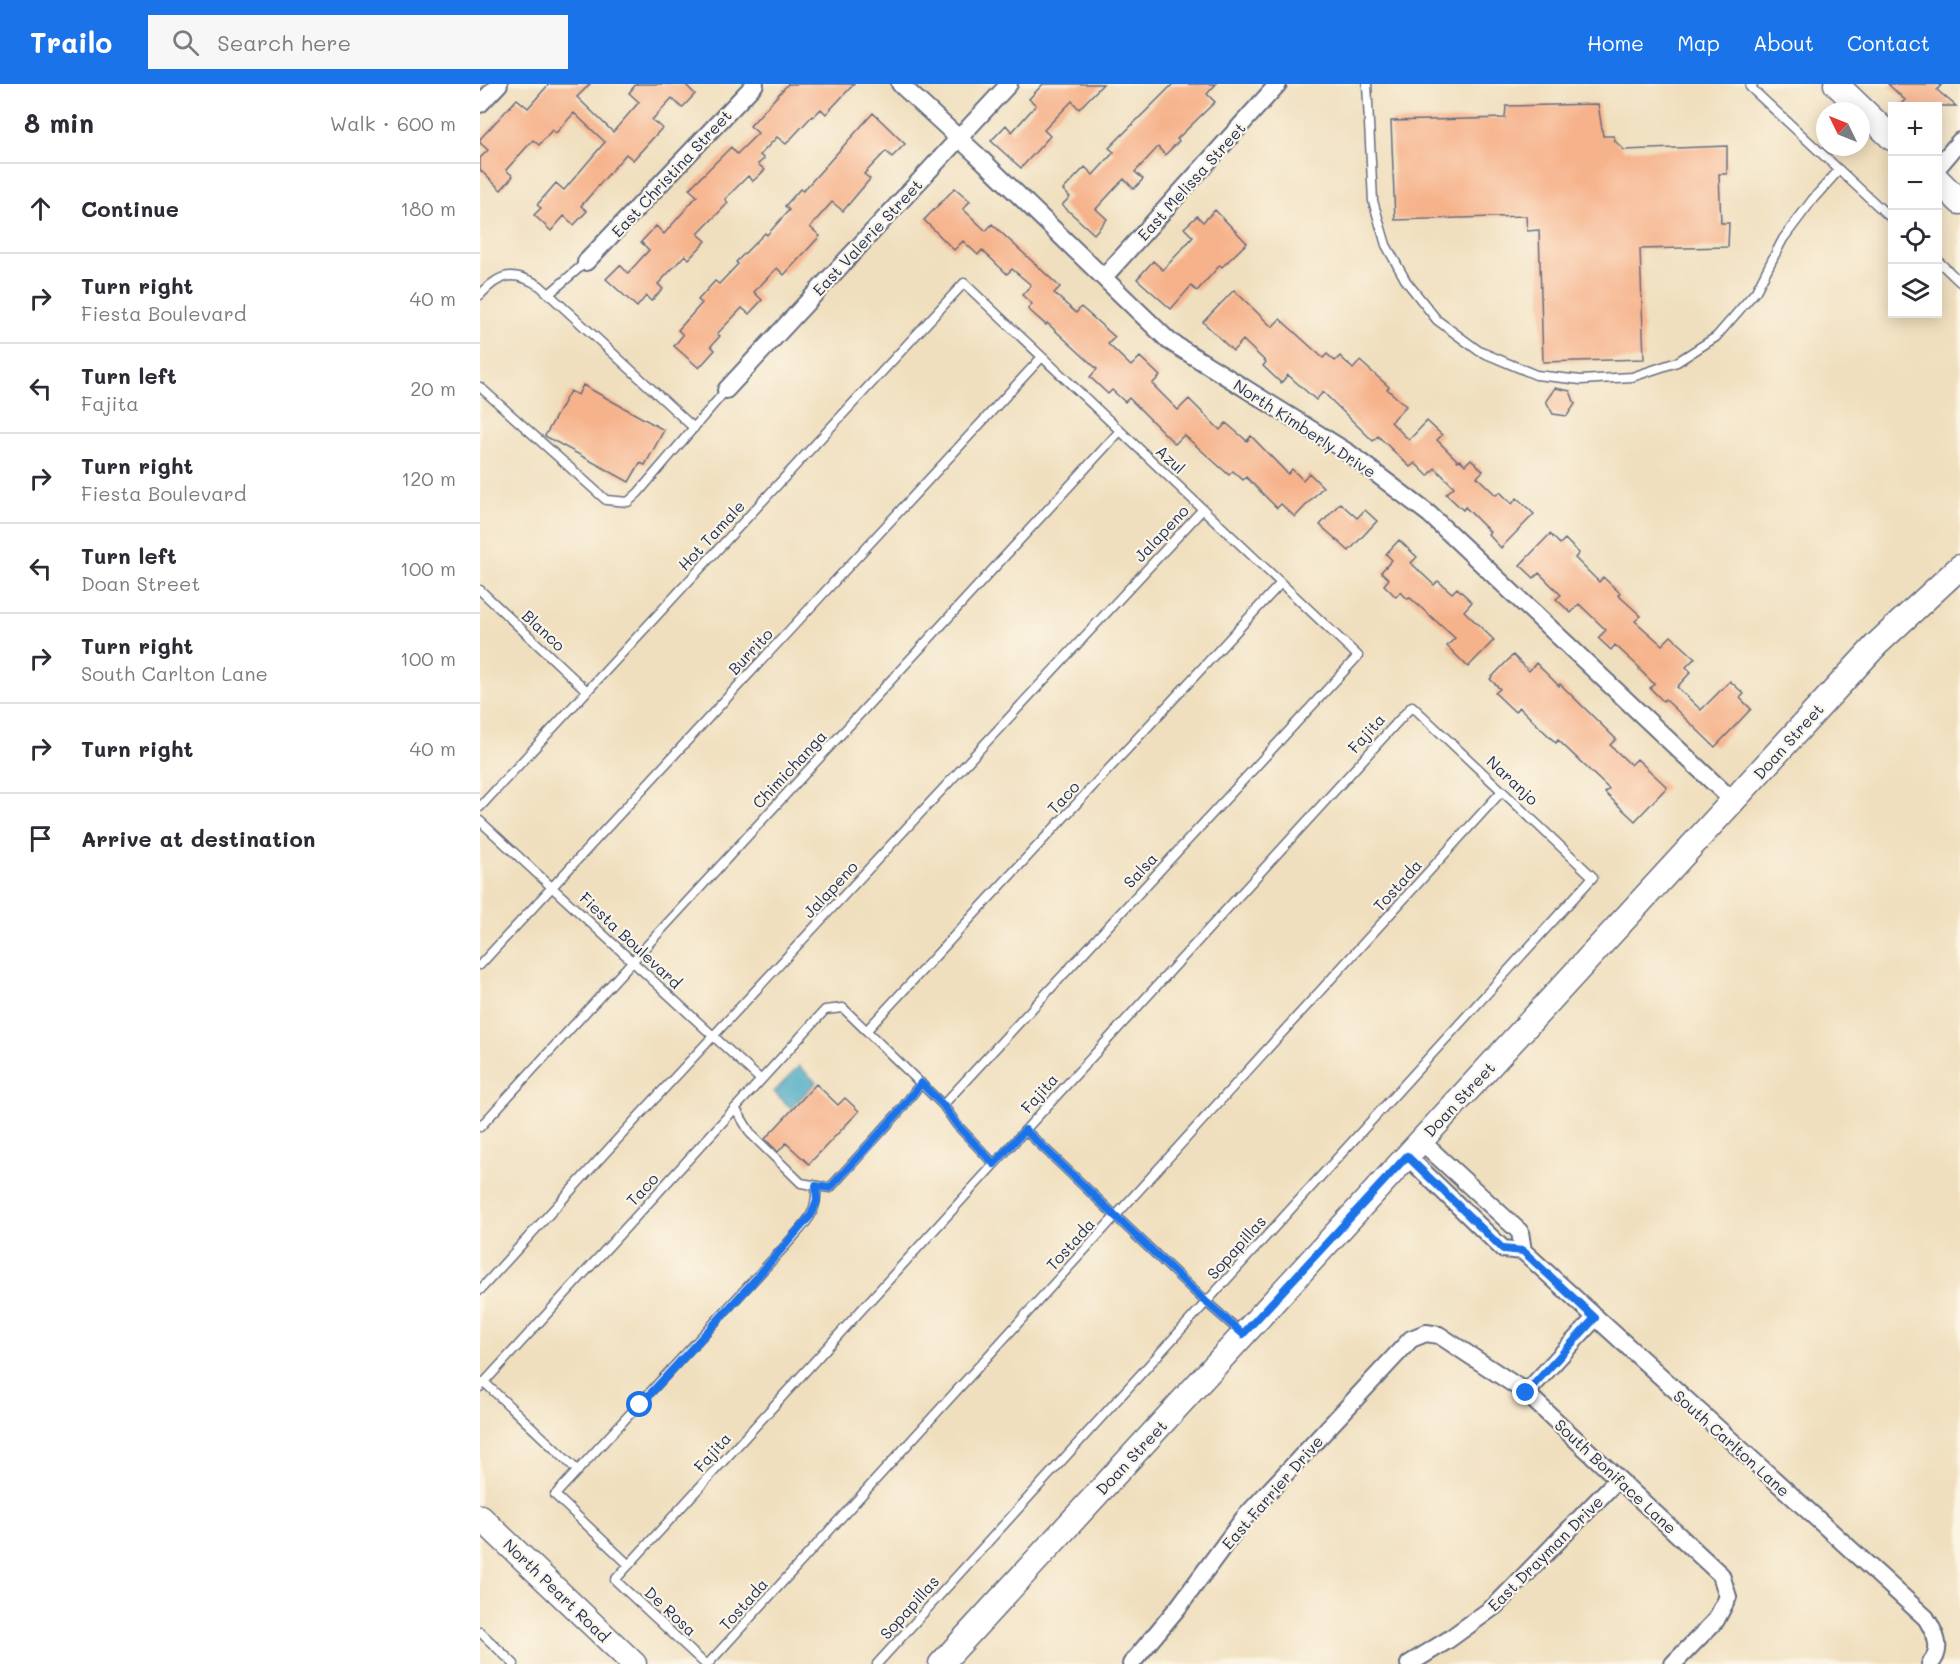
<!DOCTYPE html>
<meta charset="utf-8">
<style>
body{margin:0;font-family:Mali,sans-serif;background:#f7f7f7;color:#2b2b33}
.controls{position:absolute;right:18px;top:18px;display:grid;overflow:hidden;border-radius:0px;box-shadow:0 3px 15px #0003}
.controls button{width:54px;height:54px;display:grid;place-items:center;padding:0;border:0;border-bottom:2px solid #e1e1e2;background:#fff;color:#2b2b33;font:30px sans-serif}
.compass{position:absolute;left:1336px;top:18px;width:54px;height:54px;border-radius:50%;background:#fff;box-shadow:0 3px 15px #0003;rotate:313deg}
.stop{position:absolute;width:18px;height:18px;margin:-14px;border:4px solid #1a73e8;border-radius:50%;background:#fff}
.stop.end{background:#1a73e8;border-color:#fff;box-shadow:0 2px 6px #0008}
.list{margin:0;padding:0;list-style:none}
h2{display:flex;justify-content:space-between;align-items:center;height:78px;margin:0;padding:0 24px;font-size:26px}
h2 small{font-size:20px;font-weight:400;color:#7c7c81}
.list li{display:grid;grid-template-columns:39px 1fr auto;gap:18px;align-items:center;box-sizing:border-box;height:90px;padding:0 24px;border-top:2px solid #e1e1e2}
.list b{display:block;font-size:22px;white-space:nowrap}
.list p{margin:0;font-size:20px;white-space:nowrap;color:#7c7c81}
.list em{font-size:20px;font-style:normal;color:#7c7c81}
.icon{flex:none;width:33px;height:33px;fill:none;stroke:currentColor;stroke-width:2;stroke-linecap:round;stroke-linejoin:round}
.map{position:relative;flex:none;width:1480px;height:1580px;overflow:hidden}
header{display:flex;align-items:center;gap:36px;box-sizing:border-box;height:84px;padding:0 30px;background:#1a73e8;color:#fff}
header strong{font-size:28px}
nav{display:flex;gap:33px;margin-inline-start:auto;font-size:21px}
.search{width:420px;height:54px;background:#f7f7f7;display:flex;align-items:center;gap:15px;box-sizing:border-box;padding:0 21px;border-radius:0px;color:#7c7c81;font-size:22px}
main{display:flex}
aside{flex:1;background:#fff}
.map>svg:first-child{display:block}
.water{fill:#42a7c2;stroke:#2e6b90;stroke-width:1.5}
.building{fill:#f6b28b}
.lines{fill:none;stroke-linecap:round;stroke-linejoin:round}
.lane-casing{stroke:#666d80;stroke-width:11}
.street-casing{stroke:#666d80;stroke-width:20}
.secondary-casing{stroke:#666d80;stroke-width:27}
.lane{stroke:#fff;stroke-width:8}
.street{stroke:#fff;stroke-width:16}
.secondary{stroke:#fff;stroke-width:24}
.route{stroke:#1a73e8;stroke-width:8}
.labels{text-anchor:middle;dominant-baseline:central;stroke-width:4.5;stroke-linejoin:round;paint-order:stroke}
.street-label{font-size:16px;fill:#1b2f5e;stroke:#fcf5e5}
</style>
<header>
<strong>Trailo</strong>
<div class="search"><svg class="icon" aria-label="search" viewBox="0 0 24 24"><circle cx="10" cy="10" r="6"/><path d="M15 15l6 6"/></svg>Search here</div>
<nav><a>Home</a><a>Map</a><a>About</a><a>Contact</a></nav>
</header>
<main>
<aside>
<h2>8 min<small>Walk · 600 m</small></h2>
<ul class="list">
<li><svg class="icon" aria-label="ahead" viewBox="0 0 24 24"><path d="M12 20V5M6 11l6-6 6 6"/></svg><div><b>Continue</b></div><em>180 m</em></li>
<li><svg class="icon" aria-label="right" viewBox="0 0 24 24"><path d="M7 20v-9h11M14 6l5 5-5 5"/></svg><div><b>Turn right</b><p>Fiesta Boulevard</p></div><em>40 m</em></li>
<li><svg class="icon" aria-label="left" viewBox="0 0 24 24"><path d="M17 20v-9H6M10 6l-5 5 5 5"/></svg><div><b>Turn left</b><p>Fajita</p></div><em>20 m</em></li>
<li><svg class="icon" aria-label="right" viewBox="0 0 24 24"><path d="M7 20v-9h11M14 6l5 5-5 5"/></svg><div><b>Turn right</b><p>Fiesta Boulevard</p></div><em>120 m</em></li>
<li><svg class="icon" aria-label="left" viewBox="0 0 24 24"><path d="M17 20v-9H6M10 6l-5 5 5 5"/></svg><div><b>Turn left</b><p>Doan Street</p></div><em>100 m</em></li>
<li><svg class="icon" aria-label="right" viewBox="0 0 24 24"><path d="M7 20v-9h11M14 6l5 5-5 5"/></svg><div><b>Turn right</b><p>South Carlton Lane</p></div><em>100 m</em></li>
<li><svg class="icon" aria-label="right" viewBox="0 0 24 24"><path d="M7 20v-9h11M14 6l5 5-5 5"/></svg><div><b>Turn right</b></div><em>40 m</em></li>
<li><svg class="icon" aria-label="arrive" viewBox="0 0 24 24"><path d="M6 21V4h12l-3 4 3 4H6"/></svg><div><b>Arrive at destination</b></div></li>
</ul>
</aside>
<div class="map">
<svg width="1480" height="1580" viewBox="0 0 1480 1580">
<rect width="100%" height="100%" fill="#fcf5e5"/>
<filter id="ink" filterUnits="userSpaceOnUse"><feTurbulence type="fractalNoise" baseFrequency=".0167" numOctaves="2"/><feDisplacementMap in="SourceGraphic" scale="12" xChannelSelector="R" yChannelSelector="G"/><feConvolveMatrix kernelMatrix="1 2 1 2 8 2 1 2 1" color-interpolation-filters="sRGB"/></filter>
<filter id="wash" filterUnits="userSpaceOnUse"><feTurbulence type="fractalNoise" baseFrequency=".008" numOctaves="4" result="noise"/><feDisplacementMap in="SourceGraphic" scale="24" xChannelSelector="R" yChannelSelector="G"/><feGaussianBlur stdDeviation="1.35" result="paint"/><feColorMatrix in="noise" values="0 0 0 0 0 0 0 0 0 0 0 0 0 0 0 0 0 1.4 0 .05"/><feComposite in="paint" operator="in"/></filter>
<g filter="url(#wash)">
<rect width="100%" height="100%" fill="#f0dfbe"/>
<path class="water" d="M319,982L336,998L311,1024L294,1008Z"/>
<g id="blocks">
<path class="building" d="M69,0H110L97,13L133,48L159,18L149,9L156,0H205L215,10L202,24L192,14L172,36L182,44L153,76L146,70L101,122L107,127L94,141L84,132L71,147L54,131L61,124L57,121L76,99L84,106L125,58L94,29L76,49L72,46L59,61L53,56L26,86L33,92L21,106L0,86V74L8,66L0,59V55L37,15L48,24Z
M308,0H374L346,30L341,25L333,33L332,32L306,60L297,53L280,71L284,75L278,80L285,86L273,97L268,92L245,115L248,119L218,150L226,157L209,175L205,171L178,200L183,205L171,217L166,212L157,223L126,195L140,181L148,189L169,166L161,158L176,142L184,150L217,112L209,105L251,63L257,70L278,49L270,42Z
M563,0H623L599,25L592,17L564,46L570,52L541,84L511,57L526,41L532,48L556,21L549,15Z
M693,0H736L727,10L735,18L697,55L699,57L685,71L678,63L655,88L663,95L654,105L644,95L639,100L616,125L627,135L614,150L582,121L590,113L583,106L605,83L613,91L634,68L629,64Z
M1408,0H1462L1457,6L1476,22H1419L1425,16Z
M1118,20L1123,52H1134L1135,57L1144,66L1247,62V90H1239L1241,139H1249L1248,163L1160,165L1164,275L1063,278L1059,146L1047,147L1046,132L915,136L911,37L1025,34L1026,22Z
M393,29L425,60L412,73L406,67L384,90L390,95L363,127L352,118L330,143L340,152L304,191L297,184L274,208L282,216L269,230L262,224L237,250L240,252L231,262L235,266L219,284L194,262L203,251L198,246L222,219L218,216L235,197L239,200L258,180L256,178L285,149L287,151L309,126L305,122L320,105L323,107Z
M475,104L490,117L483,125L506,147L512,140L580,203L574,209L596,229L601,223L635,253L628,260L651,282L660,273L680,292L672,300L698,326L709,315L740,346L746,339L767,357L771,352L808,390L812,385L823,396L829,389L843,403L815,433L801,420L797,424L766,393L763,396L753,387L749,391L704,351L695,360L649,314L645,318L632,306L628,310L610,293L617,285L567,239L566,241L548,225L552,220L542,211L551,201L532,185L527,190L502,166L498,171L483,157L474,166L444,136Z
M735,126L767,159L742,183L740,181L717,207L711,202L691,225L657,195L673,177L683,186L713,153L704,144L717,132L723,138Z
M754,206L792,243L800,235L843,274L847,270L855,277L860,272L873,285L880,277L909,303L907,305L926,322L911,338L929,356L947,337L962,351L957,356L978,377L980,376L985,381L991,375L1003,387L997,393L1016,411L1020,408L1032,420L1037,414L1054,430L1021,464L1008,450L1010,448L985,423L983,426L966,410L974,403L955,384L948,392L935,379L930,383L898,352L893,357L843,308L836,316L808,291L801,299L783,282L786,278L763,256L753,267L723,238Z
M103,301L184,346L165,381L160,379L149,398L65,352L90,307L98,311Z
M1075,304L1090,307L1095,320L1087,332L1073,330L1066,317Z
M860,419L877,434L885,426L897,437L869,467L840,441Z
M1070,450L1080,460L1085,455L1099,469L1095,474L1119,498L1123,493L1140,509L1138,511L1161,532L1155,537L1182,561L1191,552L1215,574L1206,583L1211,588L1197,603L1221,626L1250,597L1264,610L1260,614L1271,625L1235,663L1185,615L1183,617L1170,604L1174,600L1159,585L1160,584L1135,561L1131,566L1118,554L1126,546L1099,520L1091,529L1076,515L1081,511L1059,489L1054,494L1040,481Z
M919,456L937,473L931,479L954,501L958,497L972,509L977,504L992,518L984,527L1014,556L988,583L967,562L975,554L930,514L928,515L920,508L916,513L904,501L909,495L901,488L912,476L906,470Z
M1033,571L1049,587L1056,579L1079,602L1080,600L1136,655L1130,661L1151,681L1157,675L1187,703L1155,737L1125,709L1129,705L1078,656L1076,659L1039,623L1035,628L1015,609L1020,605L1010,595Z
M336,1000L358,1021L365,1014L379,1027L329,1080L306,1059L298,1068L285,1055Z"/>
</g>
</g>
<g filter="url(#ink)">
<use href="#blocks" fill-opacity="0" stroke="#666d80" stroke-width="1.5"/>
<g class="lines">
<g class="lane-casing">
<path id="lane" d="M887,0L893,117L906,161L926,197L957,236L999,267L1056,291L1101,296L1152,293L1197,278L1236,253L1276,207L1303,155L1333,115L1359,86
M1273,0L1270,3L1412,135
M1458,177L1480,198
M69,210L106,178
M0,211C20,189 34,186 60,202L214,344
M0,303L126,416L148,418L158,409L246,306
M0,506L107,607
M0,723L484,199L878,572L463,1021
M0,737L281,996
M0,881L562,273
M387,946L801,499
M255,1024L271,1050L321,1099L350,1104L419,1028L441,999
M0,1043L640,347
M545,1046L726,1218L763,1250
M0,1206L157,1034L723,425
M4,1298L98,1387
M0,1303L345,926L363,924L463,1021L477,1041L514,1080
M149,1481L75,1411L308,1159C325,1139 338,1131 336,1102
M0,1548L34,1580
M225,1580L135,1496L932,622L1113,793L397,1580
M228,1580L1022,707"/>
</g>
<g class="street-casing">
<path id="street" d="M420,0L496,70L689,257L869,369L949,430L1253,717
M0,20L19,0
M1458,83L1480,57
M106,178L275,0
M624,193L798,0
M246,306L529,0
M941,1057L1040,1148L1043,1167
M927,1072L1023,1165L1043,1167L1446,1534C1455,1549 1464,1565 1450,1580
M1046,1309L1115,1234
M651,1580L700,1521L764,1434L931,1255L946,1249L959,1251L1044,1307L1241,1491L1248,1513L1236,1536L1193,1580
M929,1580L968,1556L1015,1522L1138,1395"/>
</g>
<g class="secondary-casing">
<path id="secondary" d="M1356,0L1412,54
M1458,96L1480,118
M0,1433L154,1580
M461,1580L1397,560L1480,483"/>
</g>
<use href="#lane" class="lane"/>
<use href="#street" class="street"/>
<use href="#secondary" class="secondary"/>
</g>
</g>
<g class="lines" filter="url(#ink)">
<path class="route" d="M160,1321L273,1198L331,1131L337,1117L336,1102L350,1104L419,1028L441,999L463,1021L477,1041L514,1080L545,1046L726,1218L763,1250L927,1072L1023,1165L1043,1167L1115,1234L1046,1309"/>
</g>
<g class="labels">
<g class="street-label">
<text transform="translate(191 89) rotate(-47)">East Christina Street</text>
<text transform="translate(711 97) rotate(-48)">East Melissa Street</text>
<text transform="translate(387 153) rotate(-47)">East Valerie Street</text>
<text transform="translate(825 344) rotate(33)">North Kimberly Drive</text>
<text transform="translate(691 375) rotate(43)">Azul</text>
<text transform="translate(681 449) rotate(-47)">Jalapeno</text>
<text transform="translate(231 451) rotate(-47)">Hot Tamale</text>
<text transform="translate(64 546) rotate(43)">Blanco</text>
<text transform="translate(270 567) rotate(-47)">Burrito</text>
<text transform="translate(886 649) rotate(-48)">Fajita</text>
<text transform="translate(1308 657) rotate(-48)">Doan Street</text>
<text transform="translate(309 685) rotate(-47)">Chimichanga</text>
<text transform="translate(1033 696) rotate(43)">Naranjo</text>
<text transform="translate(583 713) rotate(-47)">Taco</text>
<text transform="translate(660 786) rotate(-47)">Salsa</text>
<text transform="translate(917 801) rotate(-48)">Tostada</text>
<text transform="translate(350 805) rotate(-47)">Jalapeno</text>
<text transform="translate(151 856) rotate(43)">Fiesta Boulevard</text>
<text transform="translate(559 1009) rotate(-48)">Fajita</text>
<text transform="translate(979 1015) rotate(-47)">Doan Street</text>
<text transform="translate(162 1105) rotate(-47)">Taco</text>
<text transform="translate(590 1160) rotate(-48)">Tostada</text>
<text transform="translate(756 1163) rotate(-48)">Sopapillas</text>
<text transform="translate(1252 1359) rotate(42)">South Carlton Lane</text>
<text transform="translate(232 1368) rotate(-48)">Fajita</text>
<text transform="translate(651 1373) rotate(-47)">Doan Street</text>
<text transform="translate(1136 1392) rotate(43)">South Boniface Lane</text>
<text transform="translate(792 1408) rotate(-49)">East Farrier Drive</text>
<text transform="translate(1065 1469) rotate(-45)">East Drayman Drive</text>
<text transform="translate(77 1506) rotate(44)">North Peart Road</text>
<text transform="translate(263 1520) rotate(-48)">Tostada</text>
<text transform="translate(429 1523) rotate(-48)">Sopapillas</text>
<text transform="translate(191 1527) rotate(43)">De Rosa</text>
</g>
</g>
</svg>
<div class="controls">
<button>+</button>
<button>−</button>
<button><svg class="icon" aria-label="locate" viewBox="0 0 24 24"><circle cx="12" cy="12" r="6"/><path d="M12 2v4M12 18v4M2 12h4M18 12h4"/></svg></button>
<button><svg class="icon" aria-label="layers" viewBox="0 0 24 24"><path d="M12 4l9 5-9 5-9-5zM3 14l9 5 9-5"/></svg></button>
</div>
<svg class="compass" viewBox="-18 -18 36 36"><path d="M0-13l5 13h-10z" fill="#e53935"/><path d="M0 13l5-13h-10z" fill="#7c7c81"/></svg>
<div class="stop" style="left:160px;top:1321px"></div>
<div class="stop end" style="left:1046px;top:1309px"></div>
</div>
</main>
